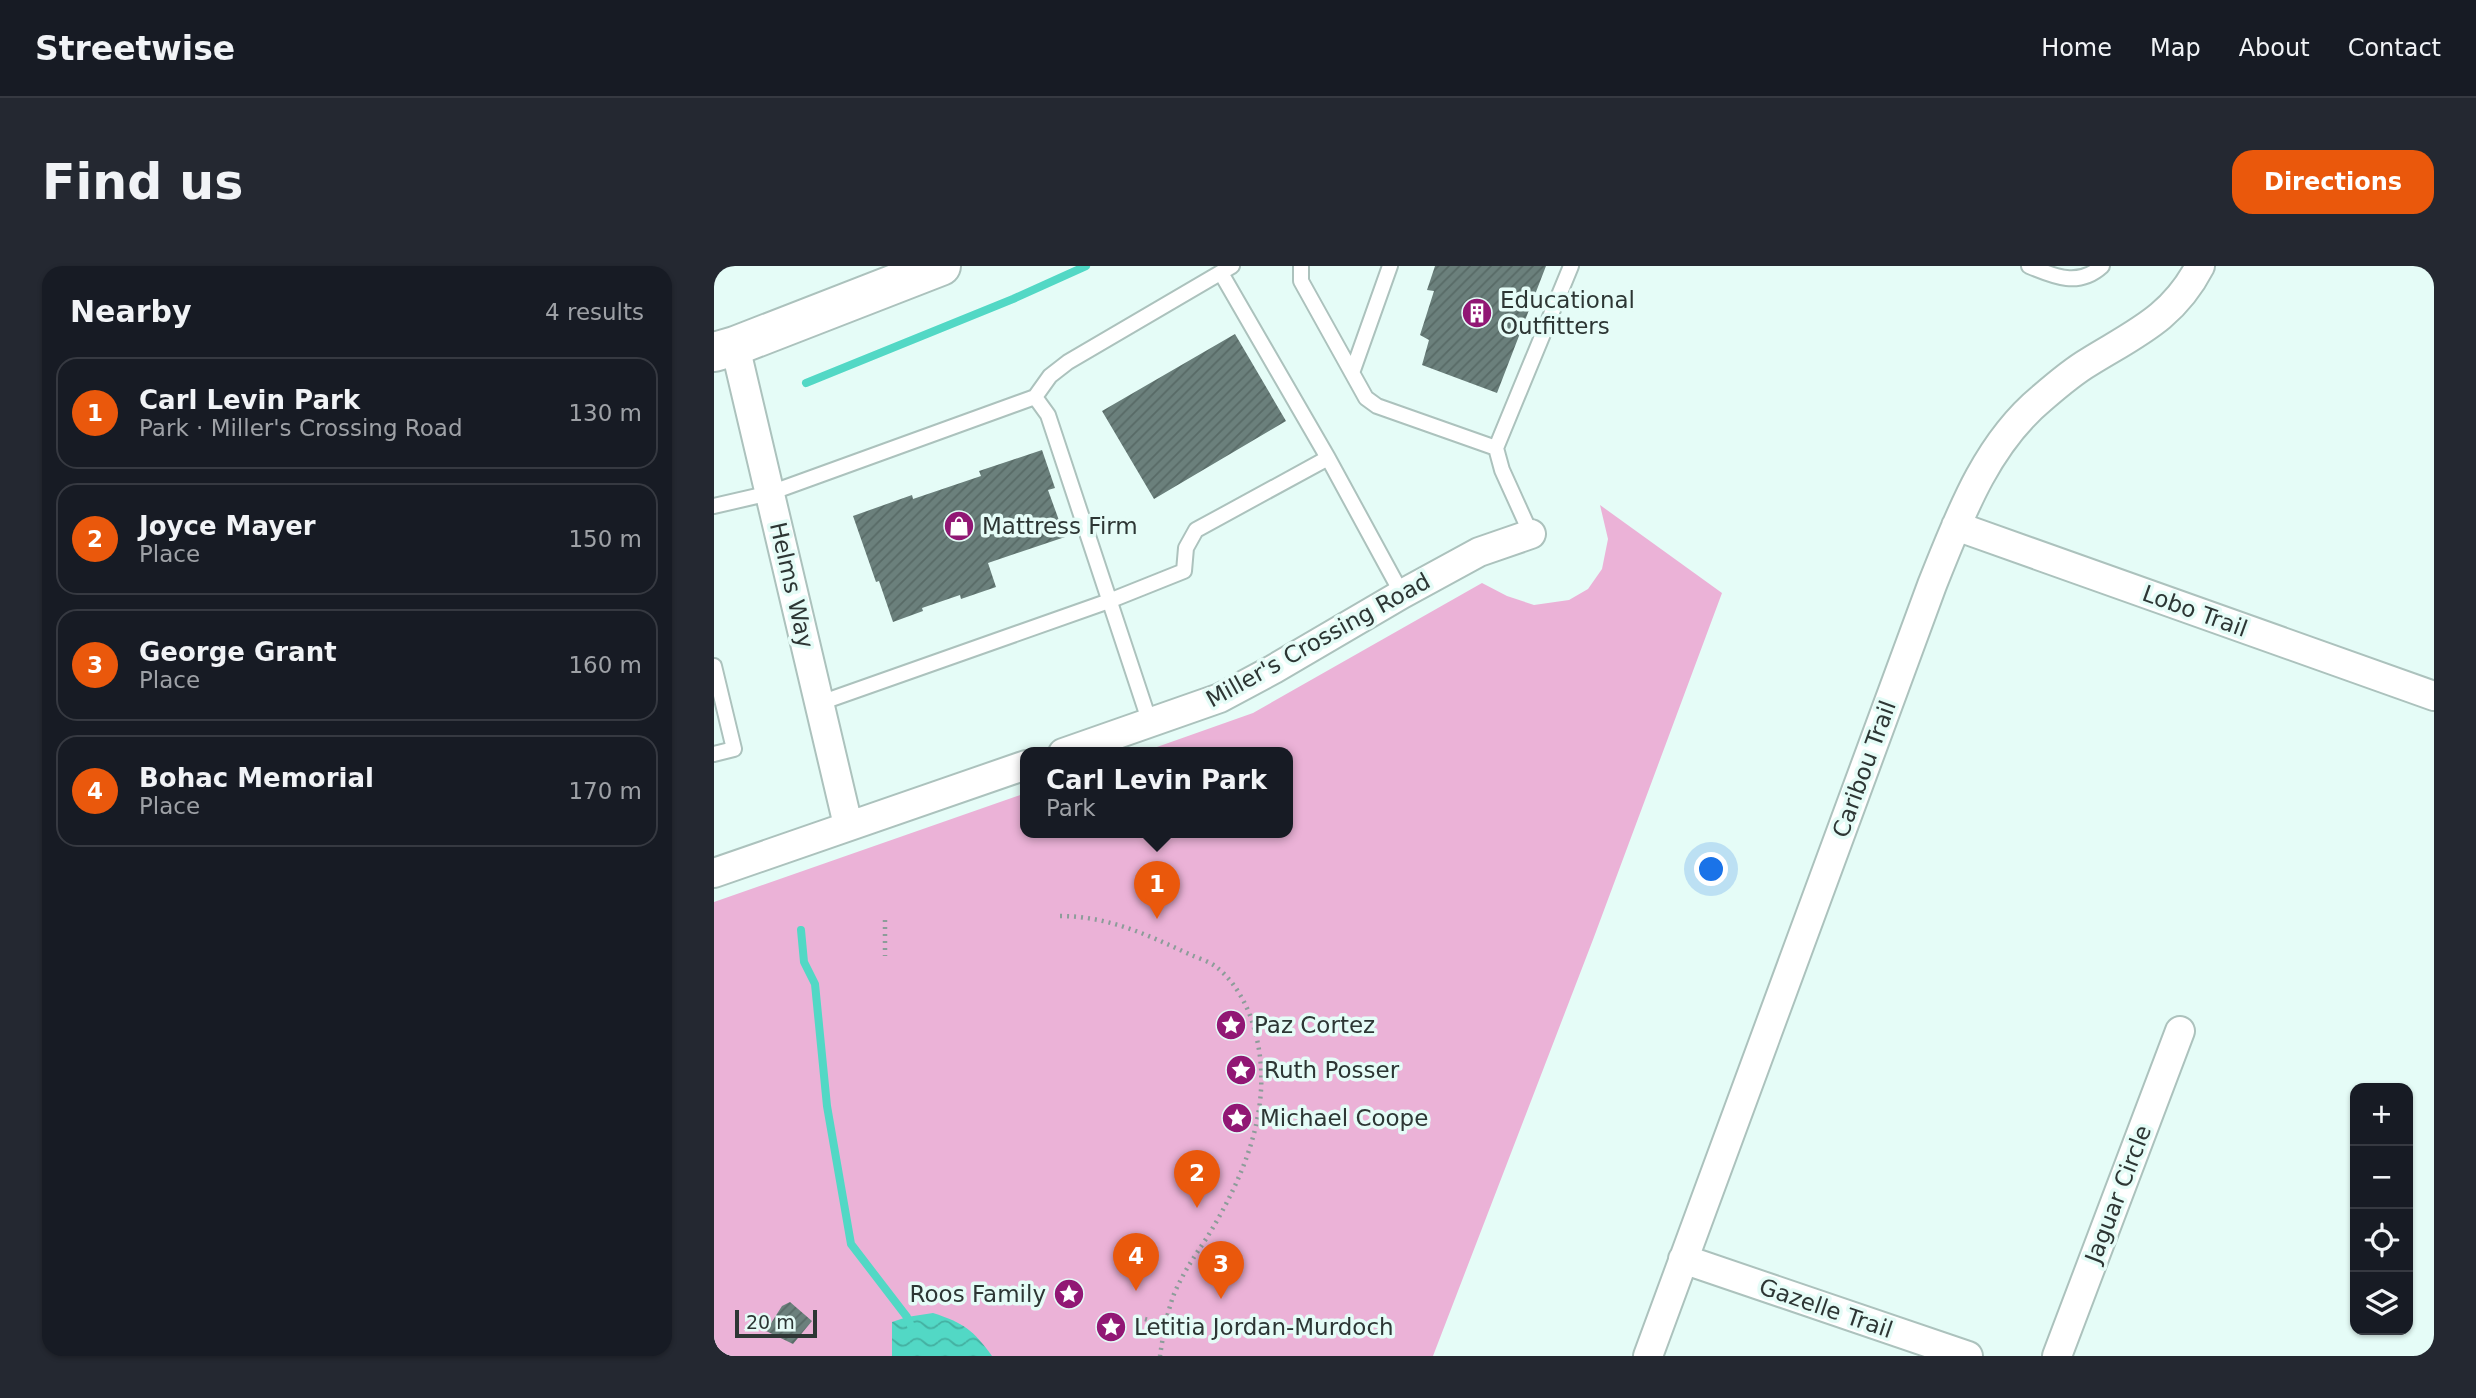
<!DOCTYPE html>
<meta charset="utf-8">
<style>
body{margin:0;font-family:"DejaVu Sans",sans-serif;background:#242831;color:#f1f3f6}
.controls{position:absolute;right:21px;bottom:21px;display:grid;overflow:hidden;border-radius:14px;box-shadow:0 2px 5px #0004}
.controls button{width:63px;height:63px;display:grid;place-items:center;padding:0;border:0;border-bottom:2px solid #363941;background:#171b24;color:#f1f3f6;font:35px sans-serif}
.scale{position:absolute;left:21px;bottom:18px;width:82px;box-sizing:border-box;padding-left:7px;border:4px solid #2d3634;border-top:0;font-size:19px;line-height:24px;white-space:nowrap;color:#2d3634;-webkit-text-stroke:5px #e5fcf7;paint-order:stroke}
.you{position:absolute;left:998px;top:604px;width:24px;height:24px;margin:-18px;border:5px solid #fff;border-radius:50%;background:#1a73e8;box-shadow:0 0 0 10px #1a73e833}
.badge{display:grid;place-items:center;width:46px;height:46px;border-radius:50%;background:#ea580c;color:#fff;font-size:23px;font-weight:700}
.pin{position:absolute;translate:-50% -58px;filter:drop-shadow(0 2px 4px #0008)}
.pin::after{content:'';position:absolute;top:37px;width:24px;height:21px;background:inherit;clip-path:polygon(0 0,100% 0,50% 100%)}
.popup{position:absolute;left:306px;top:481px;width:273px;height:91px;box-sizing:border-box;display:grid;place-content:center;border-radius:14px;background:#171b24;filter:drop-shadow(0 2px 5px #0005);font-size:23px;white-space:nowrap;color:#9ea1a6}
.popup b{font-size:26px;color:#f1f3f6}
.popup::after{content:'';position:absolute;left:50%;top:100%;margin-left:-14px;border:14px solid transparent;border-top-color:#171b24}
.list{margin:0;padding:0;list-style:none}
h2{display:flex;justify-content:space-between;align-items:center;height:91px;margin:0;padding:0 28px;font-size:30px}
h2 small{font-size:23px;font-weight:400;color:#9ea1a6}
.list li{display:grid;grid-template-columns:46px 1fr auto;gap:21px;align-items:center;box-sizing:border-box;height:112px;margin:0 14px 14px;padding:0 14px;border:2px solid #363941;border-radius:21px}
.list b{display:block;font-size:26px;white-space:nowrap}
.list p{margin:0;font-size:23px;white-space:nowrap;color:#9ea1a6}
.list em{font-size:23px;font-style:normal;color:#9ea1a6}
.icon{flex:none;width:38px;height:38px;fill:none;stroke:currentColor;stroke-width:2;stroke-linecap:round;stroke-linejoin:round}
.map{position:relative;flex:none;width:1720px;height:1090px;overflow:hidden;border-radius:21px}
header{display:flex;align-items:center;gap:42px;box-sizing:border-box;height:98px;padding:0 35px;background:#171b24;border-bottom:2px solid #363941}
header strong{font-size:33px}
nav{display:flex;gap:38px;margin-inline-start:auto;font-size:24px}
.intro{display:flex;align-items:center;justify-content:space-between;box-sizing:border-box;height:168px;padding:0 42px}
h1{margin:0;font-size:49px}
.button{padding:18px 32px;border-radius:21px;background:#ea580c;color:#fff;font-size:24px;font-weight:700}
main{display:flex;gap:42px;padding:0 42px}
aside{flex:1;background:#171b24;border-radius:21px;box-shadow:0 2px 5px #0004}
.map>svg:first-child{display:block}
.park{fill:#ebb2d7}
.water{fill:url(#water-waves)}
.lines{fill:none;stroke-linecap:round;stroke-linejoin:round}
.stream{stroke:#52d8c5;stroke-width:8}
.building{fill:url(#building-hatch)}
.lane-casing{stroke:#acc2bd;stroke-width:18}
.street-casing{stroke:#acc2bd;stroke-width:32}
.secondary-casing{stroke:#acc2bd;stroke-width:42}
.path{stroke:#8c9c99;stroke-width:4.5;stroke-dasharray:2 5;stroke-linecap:butt}
.lane{stroke:#fff;stroke-width:14}
.street{stroke:#fff;stroke-width:28}
.secondary{stroke:#fff;stroke-width:38}
.labels{text-anchor:middle;dominant-baseline:central;stroke-width:7;stroke-linejoin:round;paint-order:stroke}
.poi-label{font-size:23px;fill:#2d3634;stroke:#e5fcf7;text-anchor:start}
.street-label{font-size:23px;fill:#2d3634;stroke:#e5fcf7}
</style>
<header>
<strong>Streetwise</strong>
<nav><a>Home</a><a>Map</a><a>About</a><a>Contact</a></nav>
</header>
<div class="intro"><h1>Find us</h1><a class="button">Directions</a></div>
<main>
<aside>
<h2>Nearby<small>4 results</small></h2>
<ul class="list">
<li><span class="badge">1</span><div><b>Carl Levin Park</b><p>Park · Miller's Crossing Road</p></div><em>130 m</em></li>
<li><span class="badge">2</span><div><b>Joyce Mayer</b><p>Place</p></div><em>150 m</em></li>
<li><span class="badge">3</span><div><b>George Grant</b><p>Place</p></div><em>160 m</em></li>
<li><span class="badge">4</span><div><b>Bohac Memorial</b><p>Place</p></div><em>170 m</em></li>
</ul>
</aside>
<div class="map">
<svg width="1720" height="1090" viewBox="0 0 1720 1090">
<defs>
<pattern id="water-waves" width="16" height="10" patternUnits="userSpaceOnUse" patternTransform="scale(1.75)"><rect width="16" height="10" fill="#52d8c5"/><path d="M0 5q4-4 8 0t8 0" fill="none" stroke="#44b0a1"/></pattern>
<pattern id="building-hatch" width="6" height="6" patternUnits="userSpaceOnUse" patternTransform="scale(1.75)"><rect width="6" height="6" fill="#6b807c"/><path d="M-1 1l2-2M0 6l6-6M5 7l2-2" fill="none" stroke="#586a66"/></pattern>
</defs>
<rect width="100%" height="100%" fill="#e5fcf7"/>
<path class="park" d="M886,239L1008,327L880,671L719,1090H0V636L312,527V567H574V487H426L539,447L768,317L793,330L820,339L855,334L874,323L888,303L894,273Z"/>
<path class="water" d="M219,1047C250,1057 259,1064 278,1090H178V1056L193,1051Z"/>
<g class="lines">
<path class="stream" d="M92,117L299,33L372,0
M87,664L90,696L101,718L113,840L137,978L193,1051L197,1060"/>
</g>
<path class="building" d="M721,0H832L783,127L708,99L715,74L706,69L720,25L713,24Z
M521,68L572,155L440,233L388,145Z
M328,184L341,222L334,224L351,271L274,297L282,321L247,333L246,329L208,342L209,345L179,356L165,315L162,316L139,250L198,229L199,233L267,210L265,205Z
M76,1036L98,1055L79,1078L52,1065L68,1040Z"/>
<g class="lines">
<g class="lane-casing">
<path id="lane" d="M587,0V15L652,132L663,140L782,182L788,204L817,268
M1315,0C1341,11 1365,21 1388,0
M507,7L614,192L688,328
M638,107L676,0
M321,131L334,149L436,457
M782,182L857,0
M0,240L56,227L321,131L336,110L354,96L518,0
M0,400L20,483L0,488
M106,437L395,335L470,305L472,282L482,264L614,192"/>
</g>
<g class="street-casing">
<path id="street" d="M21,80L134,559
M1242,260L1720,430
M349,487L506,432L560,403L688,328L765,286L817,268
M0,607L312,499
M969,993L1254,1090
M934,1090L1218,319C1245,252 1271,179 1328,132C1343,119 1358,106 1375,96C1422,67 1459,52 1486,0
M1343,1090L1466,765"/>
</g>
<g class="secondary-casing">
<path id="secondary" d="M0,86L21,80L227,0"/>
</g>
<path class="path" d="M346,650C394,650 434,669 477,689C484,692 494,695 501,700C520,714 534,739 540,762C562,836 531,910 492,973C480,991 469,1007 460,1028C453,1047 449,1069 446,1090
M171,654V690
M431,1053L452,1059"/>
<use href="#lane" class="lane"/>
<use href="#street" class="street"/>
<use href="#secondary" class="secondary"/>
</g>
<defs>
<g id="building-disc" transform="scale(1.575)"><circle r="9.5" fill="#911774" stroke="#e5fcf7"/><path d="M-4-6H4V6H1V3H-1V6H-4ZM-2.5-4.3h1.7v1.8h-1.7ZM.8-4.3h1.7v1.8H.8ZM-2.5-1h1.7V.8h-1.7ZM.8-1h1.7V.8H.8Z" fill="#fff"/></g>
<g id="shop-disc" transform="scale(1.575)"><circle r="9.5" fill="#911774" stroke="#e5fcf7"/><path d="M-5-2.5h2.3a2.7 3.5 0 0 1 5.4 0H5L5.5 6h-11ZM-1.5-2.5h3a1.5 2.3 0 0 0-3 0Z" fill="#fff"/></g>
<g id="sight-disc" transform="scale(1.575)"><circle r="9.5" fill="#911774" stroke="#e5fcf7"/><path d="M0-6L1.8-2.2L6-1.7L2.9 1.2L3.7 5.4L0 3.3L-3.7 5.4L-2.9 1.2L-6-1.7L-1.8-2.2Z" fill="#fff"/></g>
</defs>
<g fill-rule="evenodd">
<use href="#building-disc" x="763" y="47"/>
<use href="#shop-disc" x="245" y="260"/>
<use href="#sight-disc" x="517" y="759"/>
<use href="#sight-disc" x="527" y="804"/>
<use href="#sight-disc" x="523" y="852"/>
<use href="#sight-disc" x="355" y="1028"/>
<use href="#sight-disc" x="397" y="1061"/>
</g>
<g class="labels">
<g class="poi-label">
<text x="786" y="34">Educational<tspan x="786" dy="26">Outfitters</tspan></text>
<text x="268" y="260">Mattress Firm</text>
<text x="540" y="759">Paz Cortez</text>
<text x="550" y="804">Ruth Posser</text>
<text x="546" y="852">Michael Coope</text>
<text x="332" y="1028" text-anchor="end">Roos Family</text>
<text x="420" y="1061">Letitia Jordan-Murdoch</text>
</g>
<g class="street-label">
<text transform="translate(78 319) rotate(77)">Helms Way</text>
<text transform="translate(1481 345) rotate(20)">Lobo Trail</text>
<text transform="translate(604 374) rotate(-29)">Miller's Crossing Road</text>
<text transform="translate(1150 503) rotate(-70)">Caribou Trail</text>
<text transform="translate(1404 928) rotate(-69)">Jaguar Circle</text>
<text transform="translate(1112 1042) rotate(19)">Gazelle Trail</text>
</g>
</g>
</svg>
<div class="controls">
<button>+</button>
<button>−</button>
<button><svg class="icon" aria-label="locate" viewBox="0 0 24 24"><circle cx="12" cy="12" r="6"/><path d="M12 2v4M12 18v4M2 12h4M18 12h4"/></svg></button>
<button><svg class="icon" aria-label="layers" viewBox="0 0 24 24"><path d="M12 4l9 5-9 5-9-5zM3 14l9 5 9-5"/></svg></button>
</div>
<div class="scale">20 m</div>
<div class="you"></div>
<div class="pin badge" style="left:443px;top:653px">1</div>
<div class="popup"><b>Carl Levin Park</b>Park</div>
<div class="pin badge" style="left:483px;top:942px">2</div>
<div class="pin badge" style="left:507px;top:1033px">3</div>
<div class="pin badge" style="left:422px;top:1025px">4</div>
</div>
</main>
